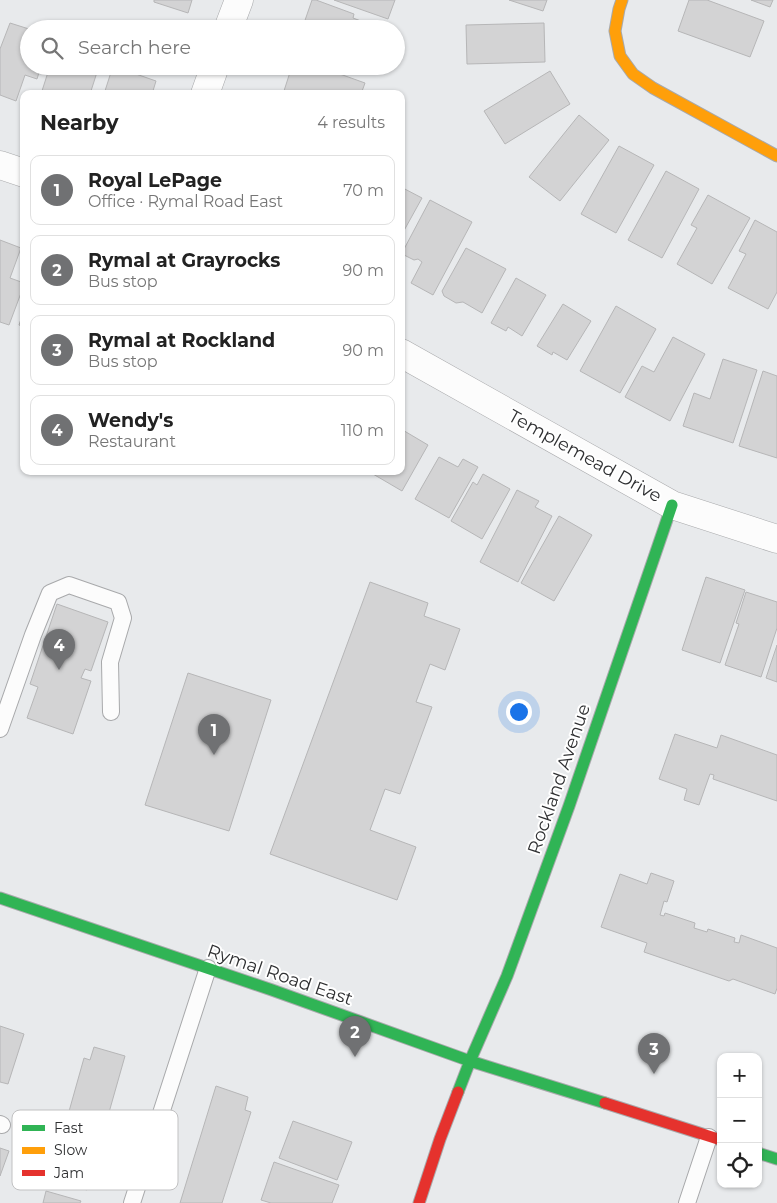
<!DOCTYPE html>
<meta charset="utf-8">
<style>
body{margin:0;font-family:Montserrat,sans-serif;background:#f6f6f6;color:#222}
.controls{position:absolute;right:15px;bottom:15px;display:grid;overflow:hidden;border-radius:10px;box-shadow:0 1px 4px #0004}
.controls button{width:45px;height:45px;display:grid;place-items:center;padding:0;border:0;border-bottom:1px solid #e0e0e0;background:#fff;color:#222;font:25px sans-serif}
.you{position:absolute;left:518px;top:711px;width:18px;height:18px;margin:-12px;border:4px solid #fff;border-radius:50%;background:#1a73e8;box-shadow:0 0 0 8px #1a73e833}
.badge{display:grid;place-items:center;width:32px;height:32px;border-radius:50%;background:#707173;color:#fff;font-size:16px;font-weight:700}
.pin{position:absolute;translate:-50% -41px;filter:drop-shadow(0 1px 2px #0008)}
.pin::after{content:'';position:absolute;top:26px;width:18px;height:15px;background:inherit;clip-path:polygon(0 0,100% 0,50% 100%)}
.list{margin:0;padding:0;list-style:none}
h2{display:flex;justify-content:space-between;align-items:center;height:65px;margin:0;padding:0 20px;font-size:21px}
h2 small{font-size:16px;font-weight:400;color:#767676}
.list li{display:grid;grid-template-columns:32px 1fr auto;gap:15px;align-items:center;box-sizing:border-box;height:70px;margin:0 10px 10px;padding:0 10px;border:1px solid #e0e0e0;border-radius:10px}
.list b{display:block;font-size:19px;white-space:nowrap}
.list p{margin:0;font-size:16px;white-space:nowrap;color:#767676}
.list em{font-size:16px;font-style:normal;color:#767676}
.icon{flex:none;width:28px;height:28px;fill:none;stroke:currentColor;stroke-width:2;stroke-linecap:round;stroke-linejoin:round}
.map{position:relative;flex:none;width:777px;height:1203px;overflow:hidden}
.search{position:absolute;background:#fff;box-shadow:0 1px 4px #0004;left:20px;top:20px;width:385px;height:55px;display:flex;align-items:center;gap:12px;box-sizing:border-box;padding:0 18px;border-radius:28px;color:#767676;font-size:19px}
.panel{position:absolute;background:#fff;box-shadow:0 1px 4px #0004;left:20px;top:90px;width:385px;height:385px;border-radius:10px}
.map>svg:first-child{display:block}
.building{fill:#d3d3d4;stroke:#b6b6b7}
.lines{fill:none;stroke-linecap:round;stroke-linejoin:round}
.lane-casing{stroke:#a8a9ab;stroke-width:18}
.street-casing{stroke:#a8a9ab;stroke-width:29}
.fast-casing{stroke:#a8a9ab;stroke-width:13}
.slow-casing{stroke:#a8a9ab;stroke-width:13}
.jam-casing{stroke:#a8a9ab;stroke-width:13}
.lane{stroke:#fcfcfc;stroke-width:16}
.street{stroke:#fcfcfc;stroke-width:28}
.fast{stroke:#30b455;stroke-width:11}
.slow{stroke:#ff9f0a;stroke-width:11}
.jam{stroke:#e5322d;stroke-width:11}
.labels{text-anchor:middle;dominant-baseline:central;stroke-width:4;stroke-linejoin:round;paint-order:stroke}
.street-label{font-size:18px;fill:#2f3032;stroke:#fff}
.key{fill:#fff;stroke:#c1c1c2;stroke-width:1}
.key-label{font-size:14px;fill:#2f3032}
</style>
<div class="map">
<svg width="777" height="1203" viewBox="0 0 777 1203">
<rect width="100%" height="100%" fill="#e8eaec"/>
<path class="building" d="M154,0H192L188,13L154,2Z
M312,0H316L354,14L353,18L382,29H302Z
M334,0H395L388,19Z
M509,0H547L543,11Z
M689,0H707L764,21L750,57L678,31Z
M751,0H773L770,7Z
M10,23L29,29V66H41L37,79L25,75L16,101L0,95V49Z
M544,23L545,62L467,64L466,25Z
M50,66H99L90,94H41Z
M113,66L156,81L152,94H104Z
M292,66H334L339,68L337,73L365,83L361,94H283Z
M354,66H370L369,71Z
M550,71L570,104L505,144L484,111Z
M579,115L609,140L560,201L529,177Z
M619,146L654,165L616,233L581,214Z
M666,171L699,189L662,258L628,240Z
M401,187L422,198L401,236Z
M708,195L750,218L712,284L677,264L697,228L691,225Z
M430,200L472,222L433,295L411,283L422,262L418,259L414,260L404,255L403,251Z
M755,220L777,232V292L768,309L728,288L746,254L739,251Z
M0,240L21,248L10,278L24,283V285L9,325L0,322Z
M466,248L506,269L482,313L463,302L456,303L444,296L442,291Z
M516,278L546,295L522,336L508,327L506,331L491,323Z
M563,304L591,321L567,360L553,352L552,355L537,346Z
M616,306L656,329L620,393L580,371Z
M24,310V327L19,325Z
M673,337L705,354L670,421L625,397L642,366L654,372Z
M723,359L757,370L733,443L683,426L694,393L710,399Z
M763,371L777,376V458L739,446Z
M401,429L428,445L402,491L373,474L375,471H401Z
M439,457L458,467L463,459L478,467L449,518L415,499Z
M483,474L510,489L482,539L451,521L473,482L477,485Z
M517,490L539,501L535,507L552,516L518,582L480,562Z
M559,516L592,535L554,601L521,583Z
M706,577L745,590L720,663L682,650Z
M370,582L428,603L424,616L460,629L445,670L430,664L416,702L432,707L400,794L385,789L370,830L416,847L397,900L270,854Z
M746,592L777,602V628L761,677L725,665L739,624L736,623Z
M57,604L108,622L91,671L85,669L81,678L91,681L73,734L27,718L38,687L30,684Z
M777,645V682L766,678Z
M188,673L271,700L229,831L145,805Z
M675,734L717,748L721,735L777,755V801L713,779L714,775L710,774L699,805L684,800L687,789L659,779Z
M651,873L674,881L667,902L664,901L660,915L664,916L665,913L695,923L694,928L707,932L708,929L735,938L734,942L739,943L741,935L777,948V988L775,994L733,979L729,981L644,952L647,943L601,927L620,874L647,884Z
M0,1026L24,1034L8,1084L0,1082Z
M94,1047L125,1056L87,1190L50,1179L84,1058L90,1060Z
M216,1086L248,1097L245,1110L251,1112L222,1203H180Z
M293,1121L352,1142L337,1180L279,1158Z
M0,1148L9,1151L0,1176Z
M274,1162L339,1185L332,1203H271L261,1200Z
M46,1191L81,1201L80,1203H43Z"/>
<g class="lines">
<g class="lane-casing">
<path id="lane" d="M0,729L33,635L50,593L69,585L118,602L123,618L110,662L111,712
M0,1124L2,1125
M132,1203L208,968
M687,1203L709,1137"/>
</g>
<g class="street-casing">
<path id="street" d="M228,29L239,0
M205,94L215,66
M0,165L24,173
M401,353L672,505L777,539"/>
</g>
<g class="fast-casing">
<path id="fast" d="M0,898L272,990L470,1061L605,1103
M458,1092L470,1061L507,976L569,806L672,505
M758,1153L777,1159"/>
</g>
<g class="slow-casing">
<path id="slow" d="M622,0L619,9L615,31L620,56L633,74L653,88L777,156"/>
</g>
<g class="jam-casing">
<path id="jam" d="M605,1103L721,1140
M419,1203L440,1139L458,1092"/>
</g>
<use href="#lane" class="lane"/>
<use href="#street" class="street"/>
<use href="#fast" class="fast"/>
<use href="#slow" class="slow"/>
<use href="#jam" class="jam"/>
</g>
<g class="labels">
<g class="street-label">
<text transform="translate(585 456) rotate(29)">Templemead Drive</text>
<text transform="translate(559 779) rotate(-71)">Rockland Avenue</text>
<text transform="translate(280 975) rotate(19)">Rymal Road East</text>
</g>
</g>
<rect x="12" y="1110" width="166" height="80" rx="8" class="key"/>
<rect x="22" y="1125" width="23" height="6" fill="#30b455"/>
<rect x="22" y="1147" width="23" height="7" fill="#ff9f0a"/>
<rect x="22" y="1170" width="23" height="6" fill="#e5322d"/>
<g class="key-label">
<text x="54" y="1133">Fast</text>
<text x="54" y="1155">Slow</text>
<text x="54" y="1178">Jam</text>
</g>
</svg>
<div class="controls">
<button>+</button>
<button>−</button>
<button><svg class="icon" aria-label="locate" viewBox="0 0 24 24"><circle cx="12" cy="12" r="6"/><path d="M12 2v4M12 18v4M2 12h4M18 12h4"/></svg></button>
</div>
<div class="you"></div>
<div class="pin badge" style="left:214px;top:755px">1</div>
<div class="pin badge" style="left:355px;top:1057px">2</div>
<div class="pin badge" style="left:654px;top:1074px">3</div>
<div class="pin badge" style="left:59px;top:670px">4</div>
<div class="search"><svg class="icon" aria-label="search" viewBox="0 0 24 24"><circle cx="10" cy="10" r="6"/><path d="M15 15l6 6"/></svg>Search here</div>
<section class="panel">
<h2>Nearby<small>4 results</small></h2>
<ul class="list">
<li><span class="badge">1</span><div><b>Royal LePage</b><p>Office · Rymal Road East</p></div><em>70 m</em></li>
<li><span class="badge">2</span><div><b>Rymal at Grayrocks</b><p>Bus stop</p></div><em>90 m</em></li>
<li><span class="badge">3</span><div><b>Rymal at Rockland</b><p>Bus stop</p></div><em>90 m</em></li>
<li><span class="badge">4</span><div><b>Wendy's</b><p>Restaurant</p></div><em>110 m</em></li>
</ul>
</section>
</div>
